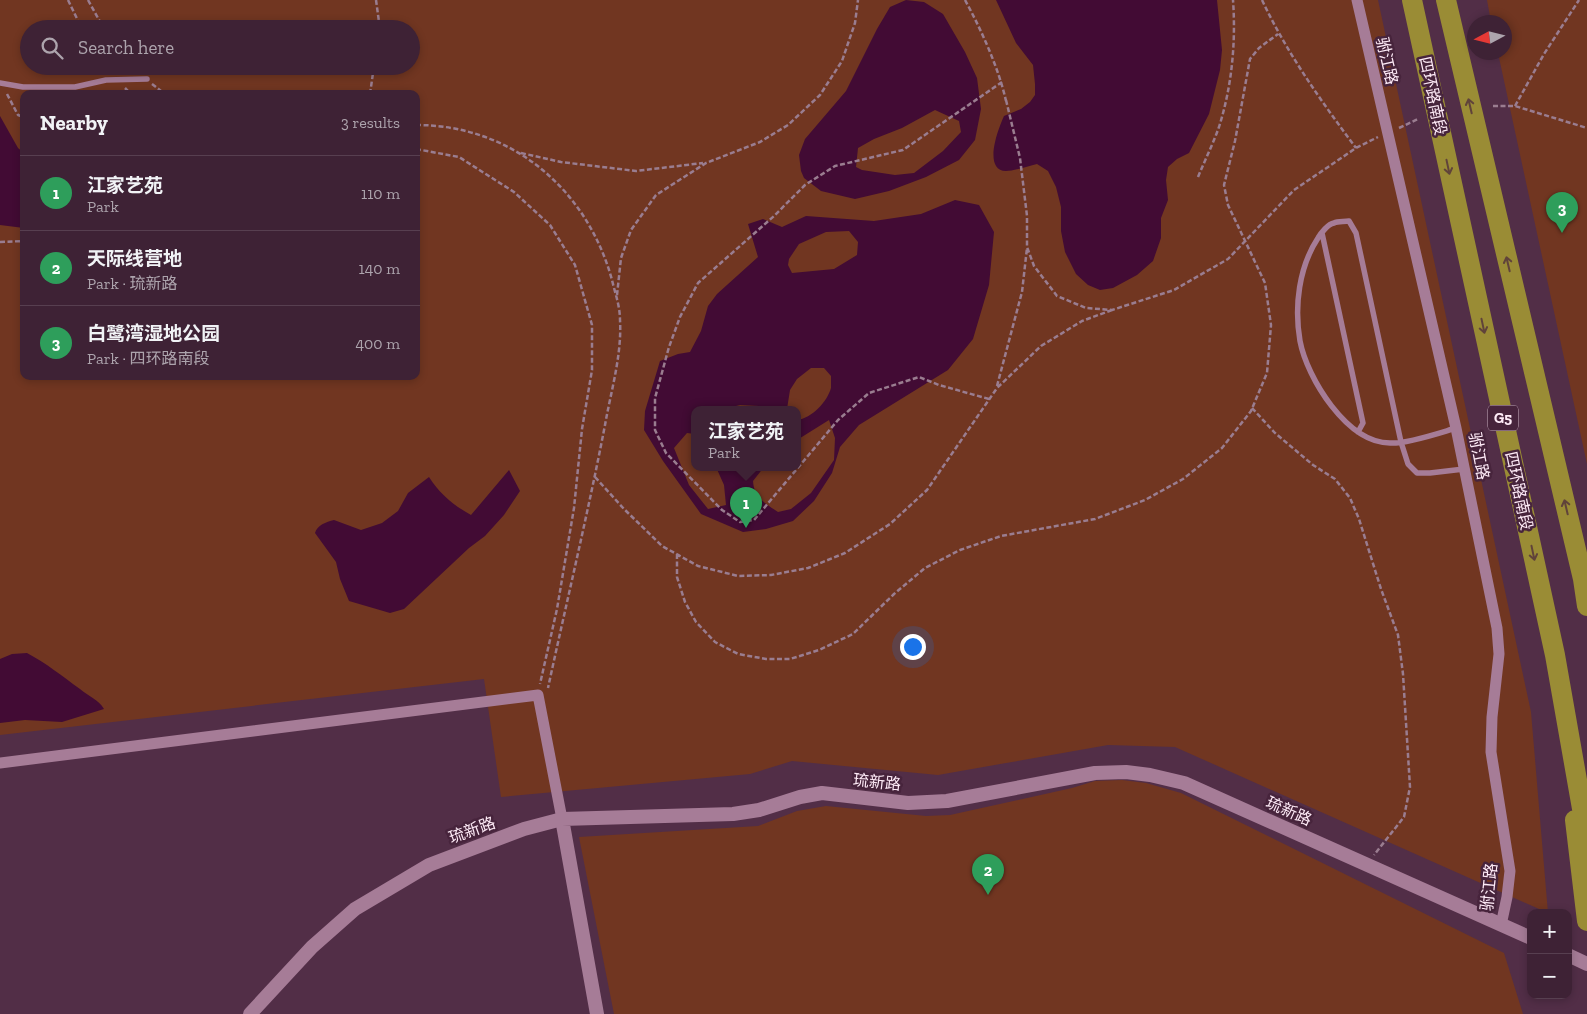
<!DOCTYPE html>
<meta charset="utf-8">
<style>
body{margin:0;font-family:"Zilla Slab","Noto Sans SC",serif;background:#492f41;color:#f1f3f6}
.controls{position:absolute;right:15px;bottom:15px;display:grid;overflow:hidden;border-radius:10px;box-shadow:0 2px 8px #0003}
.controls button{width:45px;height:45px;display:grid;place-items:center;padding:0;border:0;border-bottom:1px solid #573f50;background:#3e2235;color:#f1f3f6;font:25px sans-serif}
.compass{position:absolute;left:1467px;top:15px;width:45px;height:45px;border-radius:50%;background:#3e2235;box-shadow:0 2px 8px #0003;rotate:263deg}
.you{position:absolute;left:912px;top:646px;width:18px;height:18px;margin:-12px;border:4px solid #fff;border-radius:50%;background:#1a73e8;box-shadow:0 0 0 8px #1a73e833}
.badge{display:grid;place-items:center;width:32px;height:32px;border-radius:50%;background:#8c9099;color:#fff;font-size:16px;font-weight:700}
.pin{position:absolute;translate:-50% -41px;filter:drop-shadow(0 1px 2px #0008)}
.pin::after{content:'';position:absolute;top:26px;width:18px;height:15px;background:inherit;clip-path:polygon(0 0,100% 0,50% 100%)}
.popup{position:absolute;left:691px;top:406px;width:110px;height:65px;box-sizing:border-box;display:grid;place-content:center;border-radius:10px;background:#3e2235;filter:drop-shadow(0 1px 4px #0005);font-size:16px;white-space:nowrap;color:#ada4ad}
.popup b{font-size:19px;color:#f1f3f6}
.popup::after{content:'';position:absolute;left:50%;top:100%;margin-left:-10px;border:10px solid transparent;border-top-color:#3e2235}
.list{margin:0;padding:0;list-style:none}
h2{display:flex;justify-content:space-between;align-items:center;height:65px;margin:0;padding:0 20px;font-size:21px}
h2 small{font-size:16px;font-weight:400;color:#ada4ad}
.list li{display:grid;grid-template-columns:32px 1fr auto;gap:15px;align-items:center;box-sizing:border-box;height:75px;padding:0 20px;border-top:1px solid #573f50}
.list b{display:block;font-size:19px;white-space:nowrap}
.list p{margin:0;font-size:16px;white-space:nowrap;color:#ada4ad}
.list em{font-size:16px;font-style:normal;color:#ada4ad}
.icon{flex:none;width:28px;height:28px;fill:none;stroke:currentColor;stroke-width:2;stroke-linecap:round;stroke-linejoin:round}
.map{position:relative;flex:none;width:1587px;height:1014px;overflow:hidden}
.search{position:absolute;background:#3e2235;box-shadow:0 2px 8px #0003;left:20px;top:20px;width:400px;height:55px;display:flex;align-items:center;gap:12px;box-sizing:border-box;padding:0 18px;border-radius:28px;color:#ada4ad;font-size:19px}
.panel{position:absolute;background:#3e2235;box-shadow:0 2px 8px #0003;left:20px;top:90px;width:400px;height:290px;border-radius:10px}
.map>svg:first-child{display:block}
.green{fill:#713621;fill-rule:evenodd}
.water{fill:#420b34;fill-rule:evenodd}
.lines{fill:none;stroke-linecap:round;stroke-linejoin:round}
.path{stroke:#9a7d90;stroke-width:2.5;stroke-dasharray:5 2.5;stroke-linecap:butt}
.service{stroke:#a67c97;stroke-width:5.5}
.minor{stroke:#a67c97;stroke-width:11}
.tertiary{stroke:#a67c97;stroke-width:14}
.motorway{stroke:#9a8c35;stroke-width:20}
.oneway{stroke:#60433a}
.labels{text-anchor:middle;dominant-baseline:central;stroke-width:5;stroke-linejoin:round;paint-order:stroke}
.shield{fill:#47243c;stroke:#c7afbf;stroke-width:1}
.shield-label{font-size:15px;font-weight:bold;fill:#feebf7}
.street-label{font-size:16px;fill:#feebf7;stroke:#47243c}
</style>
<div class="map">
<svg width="1587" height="1014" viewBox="0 0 1587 1014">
<rect width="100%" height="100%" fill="#522e47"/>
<path class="green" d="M0,0H1378L1531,712L1548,913L1175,747L1108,745L938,775L792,761L750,774L501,797L484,679L0,735ZM29,29H411V66H29ZM24,94H416V376H24ZM695,409H797V467H695Z
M1487,0H1587V464L1498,53L1504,52V22H1491Z
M1122,780L1146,783L1181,793L1504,953L1523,1014H614L579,837L758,826L797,811L826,806L926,816L950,815L1072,788L1095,781Z"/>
<path class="water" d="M906,0L924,2L943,14L965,52L977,78L981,109L975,140L959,160L926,177L889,191L855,199L821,191L804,178L801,171L799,155L805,139L846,91L877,29L890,7ZM935,110L959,121L961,132L943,151L914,173L895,175L862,170L856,167L858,148L874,139L902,128Z
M996,0H1217L1222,50L1220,70L1209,114L1189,153L1177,159L1168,167L1166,180L1168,200L1161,218V238L1153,261L1137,275L1113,288L1100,290L1088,285L1076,274L1065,252L1061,231V207L1056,187L1048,171L1037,164C1028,166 1014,171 1006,171C982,170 999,127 1004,116L1021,109L1030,102L1035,95V84L1033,65L1016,43Z
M0,116L18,148L24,153V228L0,225Z
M955,200L979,205L994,232L989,285L973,339L948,370L859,425L840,447L832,473L814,501L793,521L766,529L743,532L701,514L663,461L644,430L645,411L660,361L678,354L690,352L701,331L708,306L717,294L758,257L748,224L763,219L782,227L806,216L874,221L921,214ZM849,231L858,242L857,255L834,269L792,273L788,265L789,259L799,244L826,232ZM824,368L831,376C831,379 831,384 831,388C827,402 812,418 797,420V440L829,420L835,438L834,460L811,493L791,509L778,512C765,503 754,498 753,481L764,467H747L735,470L731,467H716L724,485L726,505L708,509L689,485L674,448L687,433L695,434V409H724L740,405L759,406L767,409H787L790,390L797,379L811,368Z
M509,470L520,491L504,515L485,536L469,548L404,609L390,613L349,601L340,579L336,562L315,533C317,525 326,522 334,520L361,530L382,523L398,511L408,493L429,477C440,494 453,505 471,515Z
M27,653C46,663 62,676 80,689C88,696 99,700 104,709L62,722L25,720L0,723V659L12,654Z"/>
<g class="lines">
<path class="path" d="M68,0L82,29
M88,0L104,29
M376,0L380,29
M965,0C981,29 999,69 1006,101
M1262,0C1287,53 1321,101 1356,148
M135,66L139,71
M152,84L165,94
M125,88L131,94
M7,94L18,115L24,117
M370,94L374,66
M1006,100L1020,158L1027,216V247L1034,266L1057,296L1086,308L1112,310L1174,290L1228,259L1294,190L1356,148L1378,137
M1493,106H1515L1587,128
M1515,106L1544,54L1579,0
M416,125C512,125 587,189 612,280C615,293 620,306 620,320C622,355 611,391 605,425C588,513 567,600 548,688
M1399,128L1418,119
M416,149L459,157L514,192L550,225L575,265L592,325V370L582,429L574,508L557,609L540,684
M521,153L561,162L636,171L703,163
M1198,177C1205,160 1213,144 1219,127C1232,86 1236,42 1233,0
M0,242L24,241
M617,295L621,258L631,230L656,195L706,163L760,142L788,125L820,95L842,61L855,23L858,0
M997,386L1022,292L1027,248
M989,399L939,385L919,377L869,393L838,420L754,520L740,522L722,510L666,453L655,430V398L669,347L680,317L698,283L774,216L805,185L835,166L903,150L1002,82
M1252,408L1275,433L1313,465L1335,479L1350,498L1359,519L1381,589L1398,635L1403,674L1410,787L1404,817L1374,855
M595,477L624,509L662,546L698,566L738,576L771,575L808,568L845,553L890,524L927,490L997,388L1041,346L1082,321L1112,310
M677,554V577L685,602L696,622L715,642L738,654L766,659H790L819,650L853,634L894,594L925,568L960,550L1001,536L1095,519L1145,500L1183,479L1222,448L1251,411L1267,373L1271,325L1265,283L1228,205L1224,185L1235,141L1250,59L1259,48L1278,34"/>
<path class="service" d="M0,83L23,87H75L106,80L147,79
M1322,233L1363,423L1358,432
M1456,428C1439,433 1407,444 1390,443C1347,443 1307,378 1300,341C1294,306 1299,267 1318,238C1321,233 1328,224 1334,223C1338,221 1344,222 1349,221L1356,233L1401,442L1408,464L1417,473H1430L1464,469"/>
<path class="minor" d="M1357,0L1456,428L1497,628L1499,654L1492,717L1491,752L1510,871L1507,897L1501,925
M0,763L538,695L562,819"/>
<path class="tertiary" d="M562,819L597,1014
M1568,955L1587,964
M250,1014L312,947L355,909L429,865L524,829L562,819L733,814L759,810L800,797L822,793L908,803L947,801L1095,773L1126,772L1150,775L1184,783L1531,938"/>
<path class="motorway" d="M1412,0L1555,655L1587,837
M1446,0L1583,579L1587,606
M1575,820L1587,921"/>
</g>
<defs><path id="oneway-shaft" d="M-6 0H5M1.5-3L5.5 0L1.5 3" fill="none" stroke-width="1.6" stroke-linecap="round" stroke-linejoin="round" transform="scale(1.25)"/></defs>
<g class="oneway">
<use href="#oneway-shaft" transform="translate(1470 106) rotate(-103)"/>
<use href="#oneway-shaft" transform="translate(1448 167) rotate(78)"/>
<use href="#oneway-shaft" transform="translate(1508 264) rotate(-103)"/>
<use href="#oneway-shaft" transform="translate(1483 326) rotate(78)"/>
<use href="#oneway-shaft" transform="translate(1566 507) rotate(-103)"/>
<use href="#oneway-shaft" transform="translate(1533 553) rotate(78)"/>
</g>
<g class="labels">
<rect class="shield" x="1488" y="405.5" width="30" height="25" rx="4"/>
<g class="shield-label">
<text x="1503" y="418">G5</text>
</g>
<g class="street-label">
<text transform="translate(1387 61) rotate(77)">驸江路</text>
<text transform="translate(1433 96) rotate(78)">四环路南段</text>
<text transform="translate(1479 456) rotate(79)">驸江路</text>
<text transform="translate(1519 491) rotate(78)">四环路南段</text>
<text transform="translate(877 782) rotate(6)">琉新路</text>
<text transform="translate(1289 811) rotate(24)">琉新路</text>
<text transform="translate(472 830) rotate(-20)">琉新路</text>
<text transform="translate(1489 887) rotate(-84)">驸江路</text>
</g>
</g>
</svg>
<div class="controls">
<button>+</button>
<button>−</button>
</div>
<svg class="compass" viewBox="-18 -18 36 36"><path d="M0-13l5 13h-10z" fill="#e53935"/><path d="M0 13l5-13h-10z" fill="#ada4ad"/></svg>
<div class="you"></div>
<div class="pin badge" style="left:746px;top:528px;background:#2e9e5b">1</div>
<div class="popup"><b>江家艺苑</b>Park</div>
<div class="pin badge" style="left:988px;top:895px;background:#2e9e5b">2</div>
<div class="pin badge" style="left:1562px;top:233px;background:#2e9e5b">3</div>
<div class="search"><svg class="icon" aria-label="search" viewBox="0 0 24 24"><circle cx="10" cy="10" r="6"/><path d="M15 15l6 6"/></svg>Search here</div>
<section class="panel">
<h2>Nearby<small>3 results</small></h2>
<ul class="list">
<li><span class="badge" style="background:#2e9e5b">1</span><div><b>江家艺苑</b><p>Park</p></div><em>110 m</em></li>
<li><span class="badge" style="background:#2e9e5b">2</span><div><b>天际线营地</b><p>Park · 琉新路</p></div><em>140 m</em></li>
<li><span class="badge" style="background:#2e9e5b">3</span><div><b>白鹭湾湿地公园</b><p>Park · 四环路南段</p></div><em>400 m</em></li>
</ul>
</section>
</div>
